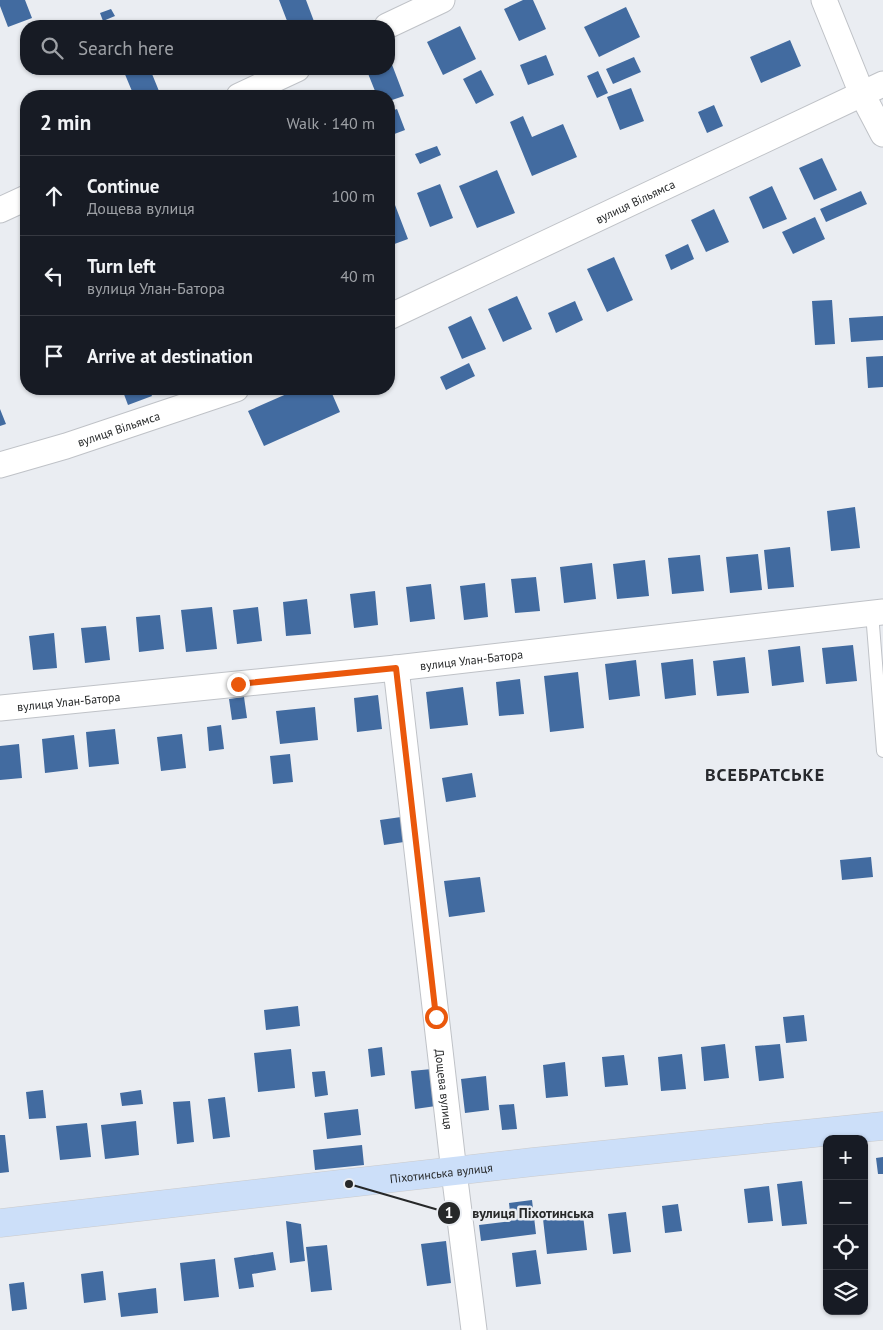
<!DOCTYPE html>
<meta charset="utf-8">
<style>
body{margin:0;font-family:"PT Sans",sans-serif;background:#242831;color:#f1f3f6}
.controls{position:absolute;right:15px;bottom:15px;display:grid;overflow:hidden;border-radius:10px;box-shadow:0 1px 4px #0004}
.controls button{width:45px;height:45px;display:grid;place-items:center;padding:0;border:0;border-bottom:1px solid #363941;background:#171b24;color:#f1f3f6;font:25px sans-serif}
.stop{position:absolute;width:15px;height:15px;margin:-11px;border:4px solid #ea580c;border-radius:50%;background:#fff}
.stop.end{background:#ea580c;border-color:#fff;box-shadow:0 1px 5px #0008}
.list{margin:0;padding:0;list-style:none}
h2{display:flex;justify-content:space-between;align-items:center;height:65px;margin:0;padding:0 20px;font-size:21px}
h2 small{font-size:16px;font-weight:400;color:#9ea1a6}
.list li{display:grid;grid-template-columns:32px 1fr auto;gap:15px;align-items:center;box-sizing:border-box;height:80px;padding:0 20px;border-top:1px solid #363941}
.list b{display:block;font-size:19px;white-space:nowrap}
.list p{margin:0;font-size:16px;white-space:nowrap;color:#9ea1a6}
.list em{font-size:16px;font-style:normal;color:#9ea1a6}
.icon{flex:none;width:28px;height:28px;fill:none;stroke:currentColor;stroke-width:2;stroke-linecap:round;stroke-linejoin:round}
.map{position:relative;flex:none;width:883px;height:1330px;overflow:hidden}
.search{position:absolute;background:#171b24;box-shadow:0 1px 4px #0004;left:20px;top:20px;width:375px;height:55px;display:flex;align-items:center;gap:12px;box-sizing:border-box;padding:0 18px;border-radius:20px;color:#9ea1a6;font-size:19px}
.panel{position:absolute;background:#171b24;box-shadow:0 1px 4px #0004;left:20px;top:90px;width:375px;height:305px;border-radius:20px}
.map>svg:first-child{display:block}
.building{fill:#426ba0}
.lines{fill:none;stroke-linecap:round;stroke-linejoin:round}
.lane-casing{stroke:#bfc2c7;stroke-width:14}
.street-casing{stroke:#bfc2c7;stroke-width:27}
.primary-casing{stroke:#cbcbcc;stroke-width:29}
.lane{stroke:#fff;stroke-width:12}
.street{stroke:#fff;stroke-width:25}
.primary{stroke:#ccdff9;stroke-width:28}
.route{stroke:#ea580c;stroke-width:6}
.labels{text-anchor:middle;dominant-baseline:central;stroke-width:5;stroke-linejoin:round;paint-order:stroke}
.street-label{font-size:12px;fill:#262829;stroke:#eaedf2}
.district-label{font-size:18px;font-weight:bold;letter-spacing:1px;fill:#27292d;stroke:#eaedf2}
.leader{fill:none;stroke:#262829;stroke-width:2}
.callout-dot{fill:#262829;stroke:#eaedf2;stroke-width:2}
.mark-label{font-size:15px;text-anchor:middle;font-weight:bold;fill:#fff}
.callout-label{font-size:14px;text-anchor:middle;font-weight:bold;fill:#262829;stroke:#eaedf2;stroke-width:5;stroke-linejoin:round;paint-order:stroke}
</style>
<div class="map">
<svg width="883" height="1330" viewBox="0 0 883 1330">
<rect width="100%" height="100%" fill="#eaedf2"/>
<path class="building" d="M0,0H25L32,18L8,27L0,6Z
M279,0H306L315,24L309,26H289Z
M523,0H533L546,29L519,41L504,9Z
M626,7L640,37L599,57L584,27Z
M111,9L115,16L103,21L100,13Z
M460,26L476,59L443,75L427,42Z
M790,40L801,66L761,83L750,57Z
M546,55L554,75L528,85L520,65Z
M634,57L641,72L613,84L606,69Z
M391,62L404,96L389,101V96H377L367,71L374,69H389V63Z
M30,69H46L32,74Z
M132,69H150L161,96H134L124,72Z
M481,70L494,95L476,104L463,79Z
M598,71L608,93L597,98L587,76Z
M631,88L644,121L620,130L607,97Z
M327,90L329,96H312Z
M714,105L723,126L707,133L698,112Z
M397,109L405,130L389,136V112Z
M523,116L532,137L563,124L577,157L532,176L510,122Z
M437,146L441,155L420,164L415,154Z
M822,158L837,190L814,200L799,168Z
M497,170L515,213L477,228L459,186Z
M440,184L453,218L430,227L417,193Z
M772,186L787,219L763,229L749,197Z
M861,191L867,204L826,222L820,209Z
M395,205L408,239L389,246V208Z
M714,209L729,242L706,252L691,220Z
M815,217L825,239L793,254L782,232Z
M688,244L694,259L671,270L665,255Z
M614,257L633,300L607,312L587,269Z
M517,296L532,329L503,342L488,309Z
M832,300L835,344L815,345L812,301Z
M575,301L583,320L556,333L548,313Z
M471,316L486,349L462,359L448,327Z
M883,316V340L851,342L849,318Z
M883,356V387L868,388L866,357Z
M469,363L475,376L446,390L440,377Z
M122,389H149L152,396L128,405Z
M298,389H330L340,412L264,446L248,411Z
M0,409L6,424L0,426Z
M855,507L860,548L831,551L827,511Z
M790,547L794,587L768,589L764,550Z
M758,554L762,590L730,593L726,557Z
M700,555L704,591L672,594L668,558Z
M645,560L649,596L617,599L613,564Z
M592,563L596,599L564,603L560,567Z
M536,577L540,611L515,613L511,579Z
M485,583L488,617L464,620L460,586Z
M431,584L435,619L410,622L406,587Z
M375,591L378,625L354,628L350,594Z
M307,599L311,634L286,636L283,602Z
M212,607L217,649L186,652L181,610Z
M258,607L262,641L237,644L233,610Z
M160,615L164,649L139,652L136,617Z
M106,626L110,660L85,663L81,628Z
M54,633L57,668L33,670L29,636Z
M853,645L857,681L826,684L822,648Z
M800,646L804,682L772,686L768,650Z
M745,657L749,693L717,696L713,661Z
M693,659L696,695L665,699L661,663Z
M636,660L640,696L609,700L605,664Z
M578,672L584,728L550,732L544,676Z
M520,679L524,714L499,716L496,682Z
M463,687L468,725L430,729L426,692Z
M378,695L382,729L357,732L354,698Z
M244,697L247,718L232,720L229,699Z
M315,707L318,740L280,744L276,711Z
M221,725L224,749L209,751L207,727Z
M115,729L119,764L89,767L86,732Z
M182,734L186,768L161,771L157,737Z
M74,735L78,769L45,773L42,739Z
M19,744L22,778L0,780V746Z
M290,754L293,782L273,784L270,756Z
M472,773L476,797L446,802L442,778Z
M401,817L404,842L384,845L380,820Z
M871,857L873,877L842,880L840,860Z
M480,877L485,912L449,917L444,881Z
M298,1006L300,1026L266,1030L264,1010Z
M804,1015L807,1041L786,1043L783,1017Z
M725,1044L729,1078L704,1081L701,1047Z
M780,1044L784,1078L759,1081L755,1046Z
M382,1047L385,1075L371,1077L368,1049Z
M291,1049L295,1088L258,1092L254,1053Z
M682,1054L686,1089L661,1091L658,1057Z
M624,1055L628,1085L605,1087L602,1057Z
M565,1062L568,1096L546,1098L543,1065Z
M432,1069L436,1106L415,1109L411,1071Z
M325,1071L328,1095L315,1097L312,1072Z
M486,1076L489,1110L465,1113L461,1079Z
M43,1090L46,1118L29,1119L26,1092Z
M141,1090L143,1104L122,1106L120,1093Z
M225,1097L230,1137L213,1139L208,1099Z
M190,1101L194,1142L177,1144L173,1102Z
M514,1104L517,1129L502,1130L499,1105Z
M358,1109L361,1135L327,1139L324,1113Z
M136,1121L139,1155L105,1159L101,1125Z
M87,1123L91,1157L60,1160L56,1126Z
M0,1135H5L9,1172L0,1173Z
M362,1145L364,1165L315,1170L313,1150Z
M883,1157V1174H878L876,1158Z
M802,1181L807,1224L782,1226L777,1184Z
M769,1186L773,1221L748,1223L744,1189Z
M532,1200L536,1234L481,1241L479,1225L511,1221L509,1203Z
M678,1204L682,1231L665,1233L662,1206Z
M626,1212L631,1252L613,1254L608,1214Z
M583,1215L587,1250L547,1254L543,1219Z
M286,1221L301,1224L305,1261L290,1263Z
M446,1241L451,1283L427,1286L421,1244Z
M327,1245L332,1290L311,1292L306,1247Z
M536,1250L541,1284L516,1287L512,1253Z
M273,1252L276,1270L252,1274L254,1287L239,1289L234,1258Z
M215,1259L219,1297L184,1301L180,1263Z
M103,1271L106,1300L84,1303L81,1274Z
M24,1282L27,1309L12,1311L9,1284Z
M156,1288L158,1313L121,1317L118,1293Z"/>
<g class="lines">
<g class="lane-casing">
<path id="lane" d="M872,613L883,751"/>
</g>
<g class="street-casing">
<g id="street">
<path d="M824,0L862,94L883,134"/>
<path d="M387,26L442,0"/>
<path d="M239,96L297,69"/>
<path d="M0,210L26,198"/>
<path id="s1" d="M389,317L883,84"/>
<path id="s2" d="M0,465L66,446L236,389"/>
<path id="s3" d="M396,668L454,1172L474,1330"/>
<path id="s4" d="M0,708L396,668L883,612"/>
</g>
</g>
<g class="primary-casing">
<g id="primary">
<path id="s5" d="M0,1223L533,1162L883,1126"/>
</g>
</g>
<use href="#lane" class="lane"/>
<use href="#street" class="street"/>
<use href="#primary" class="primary"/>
</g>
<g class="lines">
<path class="route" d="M238,684L396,668L436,1017"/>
</g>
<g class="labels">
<g class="street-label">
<text stroke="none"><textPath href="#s1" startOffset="272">вулиця Вільямса</textPath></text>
<text stroke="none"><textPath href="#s2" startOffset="124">вулиця Вільямса</textPath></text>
<text stroke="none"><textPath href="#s4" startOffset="474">вулиця Улан-Батора</textPath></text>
<text stroke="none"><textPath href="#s4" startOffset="69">вулиця Улан-Батора</textPath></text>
<text stroke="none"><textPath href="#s3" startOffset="424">Дощева вулиця</textPath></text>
<text stroke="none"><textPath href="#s5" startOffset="444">Піхотинська вулиця</textPath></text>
</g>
<g class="district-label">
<text x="765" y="774">ВСЕБРАТСЬКЕ</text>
</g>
</g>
<path class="leader" d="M349 1184L449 1213"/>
<g class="callout-dot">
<circle cx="349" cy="1184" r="5"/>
<circle cx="449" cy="1213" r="12"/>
</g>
<g class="mark-label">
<text x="449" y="1218">1</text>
</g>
<g class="callout-label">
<text x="533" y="1218">вулиця Піхотинська</text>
</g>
</svg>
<div class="controls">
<button>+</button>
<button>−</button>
<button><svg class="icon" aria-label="locate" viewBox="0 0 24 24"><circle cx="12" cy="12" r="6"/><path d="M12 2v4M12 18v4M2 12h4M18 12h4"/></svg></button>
<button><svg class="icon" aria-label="layers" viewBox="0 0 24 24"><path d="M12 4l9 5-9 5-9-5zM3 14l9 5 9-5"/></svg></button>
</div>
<div class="stop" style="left:436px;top:1017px"></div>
<div class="stop end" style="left:238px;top:684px"></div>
<div class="search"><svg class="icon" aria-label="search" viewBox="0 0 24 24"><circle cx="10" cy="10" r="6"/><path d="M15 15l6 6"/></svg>Search here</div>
<section class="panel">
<h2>2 min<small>Walk · 140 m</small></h2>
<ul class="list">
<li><svg class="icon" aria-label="ahead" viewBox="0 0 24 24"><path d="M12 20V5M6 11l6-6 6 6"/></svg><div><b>Continue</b><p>Дощева вулиця</p></div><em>100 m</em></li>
<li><svg class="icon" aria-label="left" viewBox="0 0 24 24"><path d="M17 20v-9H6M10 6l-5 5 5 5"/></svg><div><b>Turn left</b><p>вулиця Улан-Батора</p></div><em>40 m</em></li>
<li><svg class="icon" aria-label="arrive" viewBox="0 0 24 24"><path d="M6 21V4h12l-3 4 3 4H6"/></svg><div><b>Arrive at destination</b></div></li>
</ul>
</section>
</div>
